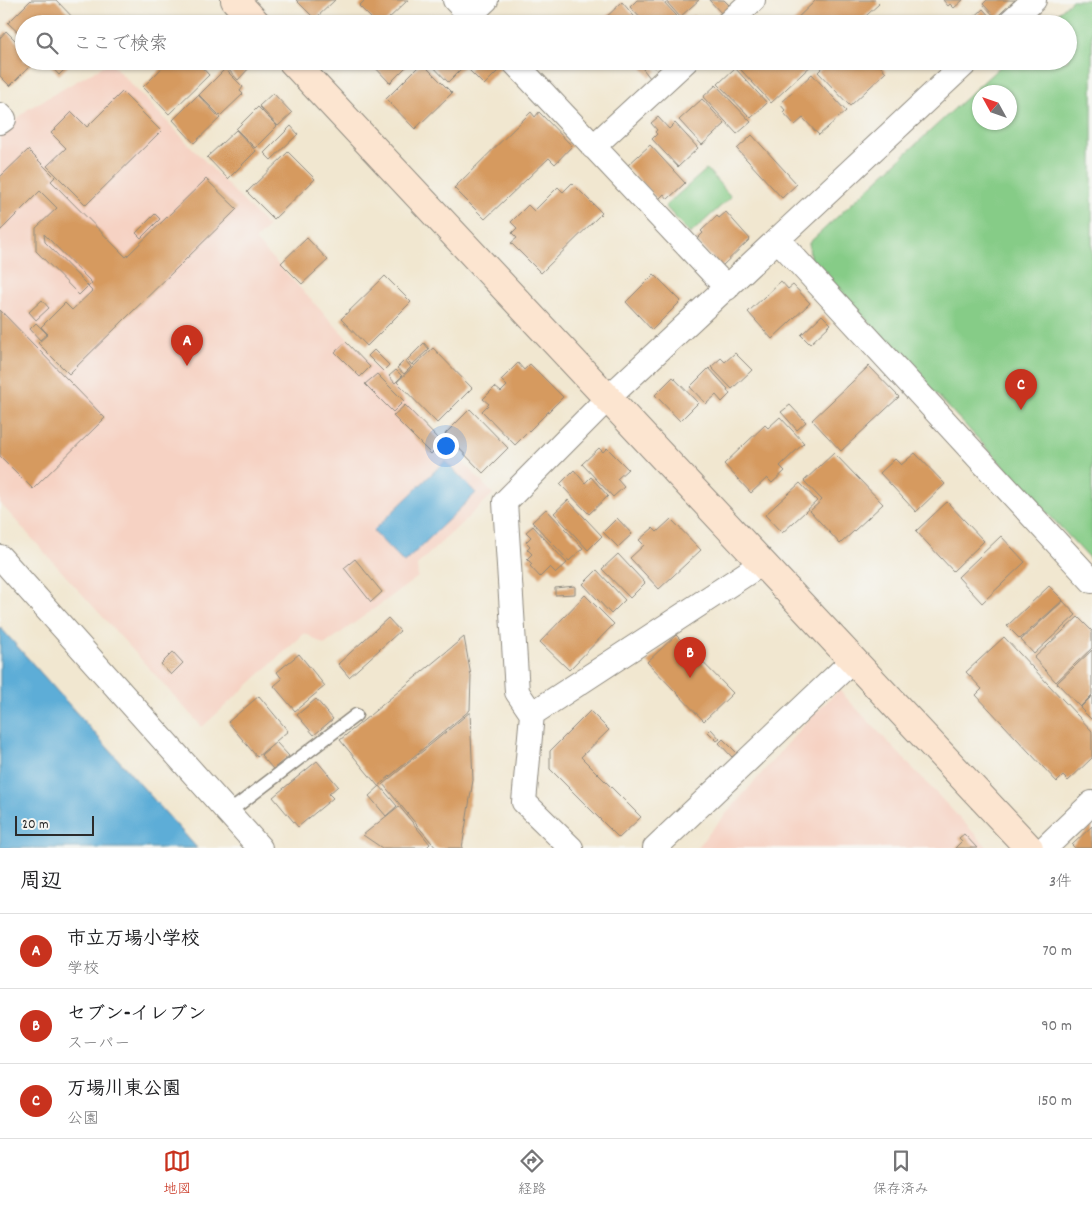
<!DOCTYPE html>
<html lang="ja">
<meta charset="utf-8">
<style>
body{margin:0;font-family:Dekko,"Klee One",sans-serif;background:#f2f2f2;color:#202124}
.compass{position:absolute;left:972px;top:85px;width:45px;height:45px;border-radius:50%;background:#fff;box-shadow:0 1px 4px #0004;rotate:310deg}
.scale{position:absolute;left:15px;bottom:12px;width:79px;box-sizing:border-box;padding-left:5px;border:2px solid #2b2b2b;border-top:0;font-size:14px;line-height:18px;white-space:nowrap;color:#2b2b2b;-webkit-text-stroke:4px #f6f6f2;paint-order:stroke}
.you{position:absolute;left:445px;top:445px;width:18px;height:18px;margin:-12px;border:4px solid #fff;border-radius:50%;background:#1a73e8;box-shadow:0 0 0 8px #1a73e833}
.badge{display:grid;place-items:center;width:32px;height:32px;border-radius:50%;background:#c8321e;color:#fff;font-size:16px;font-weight:700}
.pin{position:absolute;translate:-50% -41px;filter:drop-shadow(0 1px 2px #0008)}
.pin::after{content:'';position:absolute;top:26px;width:18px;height:15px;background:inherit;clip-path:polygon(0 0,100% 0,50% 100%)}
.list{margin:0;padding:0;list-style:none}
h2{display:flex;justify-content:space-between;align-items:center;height:65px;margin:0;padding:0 20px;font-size:21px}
h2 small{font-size:16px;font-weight:400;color:#757577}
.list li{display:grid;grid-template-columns:32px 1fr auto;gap:15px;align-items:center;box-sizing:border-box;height:75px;padding:0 20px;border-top:1px solid #e0e0e0}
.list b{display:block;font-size:19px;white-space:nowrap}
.list p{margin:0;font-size:16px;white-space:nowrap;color:#757577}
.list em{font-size:16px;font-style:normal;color:#757577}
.icon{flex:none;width:28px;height:28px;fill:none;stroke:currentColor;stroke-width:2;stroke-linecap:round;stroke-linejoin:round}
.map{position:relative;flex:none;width:1092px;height:848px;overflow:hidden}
.search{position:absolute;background:#fff;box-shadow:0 1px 4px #0004;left:15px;right:15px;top:15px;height:55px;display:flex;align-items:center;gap:12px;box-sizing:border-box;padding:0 18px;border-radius:28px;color:#757577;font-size:19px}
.sheet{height:290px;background:#fff}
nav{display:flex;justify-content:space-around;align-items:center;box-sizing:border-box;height:70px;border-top:1px solid #e0e0e0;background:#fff;font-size:14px;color:#757577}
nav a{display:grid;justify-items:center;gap:2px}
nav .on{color:#c8321e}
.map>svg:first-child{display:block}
.built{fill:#f6d2c3}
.green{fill:#86cc87;stroke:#587c59;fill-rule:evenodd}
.water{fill:#5dadd7;stroke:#446c81}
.building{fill:#d69a5f}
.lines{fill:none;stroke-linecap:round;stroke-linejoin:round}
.lane-casing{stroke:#8e897e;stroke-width:15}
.street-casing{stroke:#8e897e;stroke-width:26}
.secondary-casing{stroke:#8e897e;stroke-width:30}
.lane{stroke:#fff;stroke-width:12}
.street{stroke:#fff;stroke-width:24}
.secondary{stroke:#fce5d0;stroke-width:28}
</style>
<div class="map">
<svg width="1092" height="848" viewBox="0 0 1092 848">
<rect width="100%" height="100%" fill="#f6f6f2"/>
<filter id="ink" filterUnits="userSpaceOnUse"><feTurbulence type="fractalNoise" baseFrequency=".02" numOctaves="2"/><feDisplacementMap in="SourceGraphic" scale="10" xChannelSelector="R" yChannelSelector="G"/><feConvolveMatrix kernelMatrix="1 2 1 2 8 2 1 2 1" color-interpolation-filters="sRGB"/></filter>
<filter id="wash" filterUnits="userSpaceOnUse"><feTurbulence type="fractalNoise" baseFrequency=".0096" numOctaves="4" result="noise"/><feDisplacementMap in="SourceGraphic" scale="20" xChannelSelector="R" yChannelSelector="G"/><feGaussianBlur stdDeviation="1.12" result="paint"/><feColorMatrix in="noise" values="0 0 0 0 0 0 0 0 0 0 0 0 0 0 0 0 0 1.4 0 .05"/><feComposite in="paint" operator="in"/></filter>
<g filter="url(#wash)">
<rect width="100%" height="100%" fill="#f1e7d0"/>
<path class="built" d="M110,62L268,227L255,240L493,494L417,565L418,577L324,645L305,633L202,727L0,503V135L28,109Z
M839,690L988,848H696L812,716Z"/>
<path class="green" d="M1072,0H1092V561L810,259L809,243L1006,61H1068V24H1046ZM980,92H1010V122H980Z
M707,169L731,197L690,234L665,206Z"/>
<path class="water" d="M445,461L476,493L404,563L373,531Z
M0,627L197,848H0Z"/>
<g id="blocks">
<path class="building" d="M31,0H56L79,24H24V38L8,23Z
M296,0H335L315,19Z
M365,0H408L383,24H377L359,6Z
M637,0H662L676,15L666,24H646L630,7Z
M665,0H699L680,17Z
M709,0H724L731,7L723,15Z
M816,0H875L879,4L857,24H791Z
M943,0H963L954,8L950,4L948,6Z
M987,0H1015L996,18L983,4Z
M622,2L639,22L637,24H599Z
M983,9L993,20L990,24H967Z
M693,15L701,24H687L685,22Z
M6,31L24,49V61H35L10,86L0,76V38Z
M46,61H73L59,75Z
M169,61H196L209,75L169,114L143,87Z
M234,61H246L251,66L238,80L227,68Z
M369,61H412L390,83Z
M428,61H469L448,82Z
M478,61H494L501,68L484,85L469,70Z
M637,61H648L657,71L650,78Z
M733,61H816L771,103Z
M829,61H876L886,72L850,106L818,72Z
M422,63L452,93L415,129L386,99Z
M735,68L767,103L751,118L718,84Z
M225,69L243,87L240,91L243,94L220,116L199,95Z
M812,74L846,111L819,135L803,118L795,125L783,112L785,110L780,104Z
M716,85L751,122L737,134L703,97Z
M122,92L161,131L86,205L47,166L66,148L51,133L72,112L87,127Z
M273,93L292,113L278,126L259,106Z
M198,95L220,118L194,143L173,120Z
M702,99L725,124L702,145L679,120Z
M258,107L277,126L255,148L236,129Z
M531,112L535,117L539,112L572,146L555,164L549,158L485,219L454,188Z
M658,117L669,129L675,123L698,148L678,167L652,139L657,134L655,132L657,130L651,123Z
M291,126L298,134L271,160L264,153Z
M236,130L256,151L228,179L207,157Z
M752,135L797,184L782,198L737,149Z
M650,145L685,183L668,199L664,194L658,200L627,166Z
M28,150L55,177L51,181L126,257L206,179L237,209L69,374L38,343L48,334L41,327L65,303L72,310L92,291L88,287L92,283L44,234L45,242L88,286L79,295L36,251V228L57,208L40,191L0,231V177Z
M288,152L315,179L274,219L247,192Z
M572,183L602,213L541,273L511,243L517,238L512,233L517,228L511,222L528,205L534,211L558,187L563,192Z
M726,212L750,239L721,267L696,240L703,233L701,231L717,216L719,218Z
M155,214L160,219L141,238L136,233Z
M307,238L328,260L302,284L281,263Z
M654,274L681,301L652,330L626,302Z
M385,276L411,302L367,346L341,319Z
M781,281L788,289L793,285L810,303L772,339L748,312Z
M42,300L49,308L36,320L29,312Z
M0,310L105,418L33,489L0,456Z
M822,315L831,324L810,344L801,335Z
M36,323L47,334L40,340L30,329Z
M346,342L370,367L360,377L335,352Z
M424,343L429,349L412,365L407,360Z
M433,348L472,388L437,423L397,382Z
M374,350L389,365L383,371L368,356Z
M735,353L752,370L732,389L711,367L721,358L725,362Z
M405,360L411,367L404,374L397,368Z
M518,363L524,370L530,364L563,397L515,445L482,411L489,404L483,399L495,387L501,392L507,386L501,380Z
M869,366L899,397L841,451L812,420Z
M709,368L728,389L727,390L730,394L722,402L716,395L706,404L690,387Z
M396,370L402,376L395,383L389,376Z
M377,374L404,401L393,412L365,384Z
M673,377L698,403L680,421L655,395Z
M405,405L442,443L431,454L393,416Z
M790,405L806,422L797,430L781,412Z
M470,409L508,448L483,473L445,434Z
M780,417L804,443L780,466L785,471L772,483L767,478L751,493L724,464L765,425L768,428Z
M599,448L603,452L607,448L628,469L617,479L624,487L613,497L582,464Z
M834,453L883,504L840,544L810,511L822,500L804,481Z
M915,453L945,484L916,512L880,473L895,459L901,465Z
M574,470L585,483L591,477L608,496L589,514L560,484Z
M800,483L817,501L782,533L765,515Z
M568,500L602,536L588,550L554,513Z
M947,502L984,541L953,571L916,531Z
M546,509L583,548L569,561L532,522Z
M617,518L632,534L618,547L603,532Z
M671,519L701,550L659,589L630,558L644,545L639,540L653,528L657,532Z
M533,526L567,563L556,573L550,567L540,577L530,566L532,564L527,559L532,554L527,549L530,546L526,542L531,537L526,532Z
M1001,536L1025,562L982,603L958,577Z
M618,554L645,583L630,598L602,569Z
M355,559L382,592L371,602L344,568Z
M597,570L625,600L611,614L583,584Z
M575,586V594L555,595V588Z
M1049,586L1063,600L1020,639L1007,626Z
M585,595L614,624L569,670L540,642Z
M1063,601L1076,615L1034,654L1021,640Z
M1078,617L1092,631V648L1056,682L1034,658Z
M388,618L400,631L349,677L338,664Z
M676,635L733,693L704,721L647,662Z
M464,637L471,676L470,710L378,786L340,740Z
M1004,637L1092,731V758L1068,781L1063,776L1057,782L976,695L982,689L966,672Z
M1092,650V695L1080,707L1057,683Z
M173,652L183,663L171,675L161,664Z
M299,654L325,686L295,711L274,686L282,679L277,672Z
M259,696L288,731L257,757L228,722Z
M1092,696V720L1080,708Z
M316,699L333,719L314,735L297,715Z
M590,711L609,730L581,757L641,817L619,838L550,769V751Z
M470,712L473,780L462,848H436L383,784Z
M711,729L720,739L717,741L708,732Z
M723,739L737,753L732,757L719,743Z
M276,742L289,756L273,769L261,755Z
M317,761L338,786L329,794L333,798L298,827L273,797Z
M380,786L397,806L386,816L369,796Z
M399,806L430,844L426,848H382L363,835Z
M1092,826V848H1075L1072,845Z
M964,834L977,848H955L962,841L959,838Z"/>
</g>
</g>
<g filter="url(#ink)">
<use href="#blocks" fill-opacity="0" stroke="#8e897e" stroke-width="1"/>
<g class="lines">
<g class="lane-casing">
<path id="lane" d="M229,812L356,715"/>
</g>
<g class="street-casing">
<path id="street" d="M455,0L478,24
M470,15L486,0
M727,24L753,0
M1008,24L1034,0
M513,61L727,288
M0,115L4,119L0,122
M593,147L686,61
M778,240L1092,581
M0,557L260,848
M761,564L532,714L517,692L505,502L608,398L968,61
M532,714L524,802L571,848
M655,848L853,660
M1045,848L1092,803"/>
</g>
<g class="secondary-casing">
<path id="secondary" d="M235,0L257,24
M292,61L1029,848"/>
</g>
<use href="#lane" class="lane"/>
<use href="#street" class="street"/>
<use href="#secondary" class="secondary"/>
</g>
</g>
</svg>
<svg class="compass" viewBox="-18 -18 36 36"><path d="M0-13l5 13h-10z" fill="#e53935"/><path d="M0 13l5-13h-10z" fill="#757577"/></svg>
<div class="scale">20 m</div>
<div class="you"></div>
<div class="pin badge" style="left:187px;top:366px">A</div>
<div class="pin badge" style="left:690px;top:678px">B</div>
<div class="pin badge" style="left:1021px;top:410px">C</div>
<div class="search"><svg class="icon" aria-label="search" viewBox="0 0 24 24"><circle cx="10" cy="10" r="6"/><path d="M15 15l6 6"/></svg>ここで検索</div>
</div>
<section class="sheet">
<h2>周辺<small>3件</small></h2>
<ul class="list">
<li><span class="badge">A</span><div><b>市立万場小学校</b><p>学校</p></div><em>70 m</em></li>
<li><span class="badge">B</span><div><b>セブン-イレブン</b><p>スーパー</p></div><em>90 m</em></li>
<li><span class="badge">C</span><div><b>万場川東公園</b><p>公園</p></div><em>150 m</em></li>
</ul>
</section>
<nav>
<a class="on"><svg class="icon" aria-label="map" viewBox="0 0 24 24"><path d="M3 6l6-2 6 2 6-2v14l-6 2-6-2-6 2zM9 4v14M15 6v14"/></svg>地図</a>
<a><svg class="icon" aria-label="directions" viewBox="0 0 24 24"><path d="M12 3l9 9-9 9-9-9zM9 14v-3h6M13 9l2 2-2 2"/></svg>経路</a>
<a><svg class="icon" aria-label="saved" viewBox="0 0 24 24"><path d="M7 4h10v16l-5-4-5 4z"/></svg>保存済み</a>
</nav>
